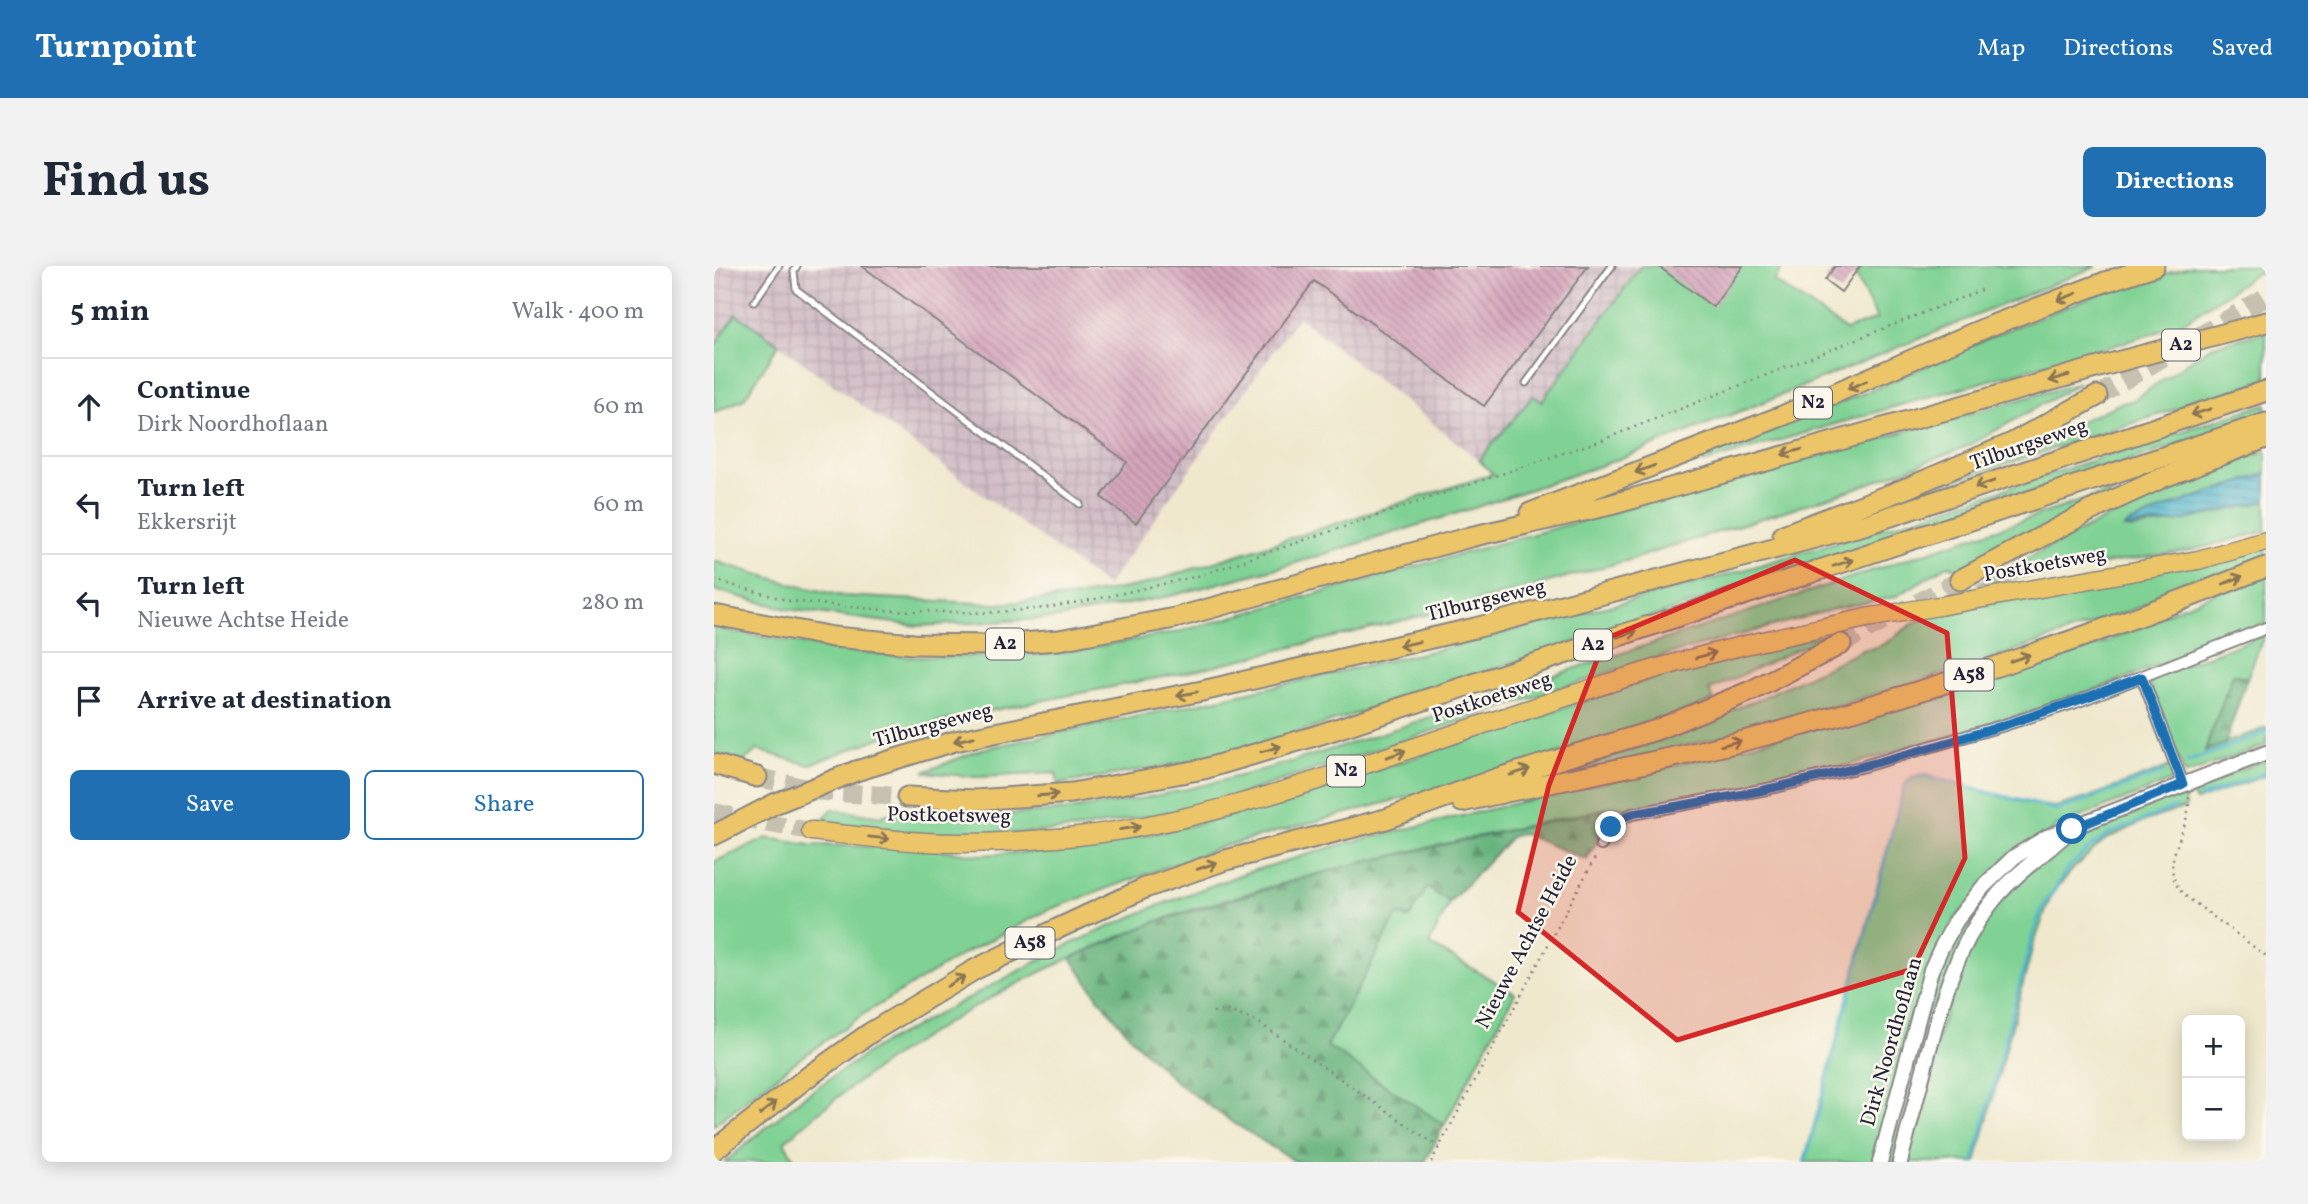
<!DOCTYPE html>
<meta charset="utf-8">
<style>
body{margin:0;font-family:Vollkorn,serif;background:#f2f2f3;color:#1f2937}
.controls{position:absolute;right:21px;bottom:21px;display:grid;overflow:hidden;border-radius:10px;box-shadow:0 4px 18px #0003}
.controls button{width:63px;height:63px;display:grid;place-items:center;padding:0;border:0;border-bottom:2px solid #e0e1e3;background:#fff;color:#1f2937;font:35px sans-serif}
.stop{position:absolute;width:21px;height:21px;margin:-16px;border:5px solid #1f6fb2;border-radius:50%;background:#fff}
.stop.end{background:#1f6fb2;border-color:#fff;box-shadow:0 2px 7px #0008}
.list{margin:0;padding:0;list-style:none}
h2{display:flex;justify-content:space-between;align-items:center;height:91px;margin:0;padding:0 28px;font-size:30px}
h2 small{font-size:23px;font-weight:400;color:#747a83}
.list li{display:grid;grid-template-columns:46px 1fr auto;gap:21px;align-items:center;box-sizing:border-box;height:98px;padding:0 28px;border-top:2px solid #e0e1e3}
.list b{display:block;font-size:26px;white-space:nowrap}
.list p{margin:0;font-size:23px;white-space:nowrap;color:#747a83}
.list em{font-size:23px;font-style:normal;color:#747a83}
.actions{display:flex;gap:14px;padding:21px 28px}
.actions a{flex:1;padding:16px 0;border:2px solid #1f6fb2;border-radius:10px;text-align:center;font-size:24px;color:#1f6fb2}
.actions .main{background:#1f6fb2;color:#fff}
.icon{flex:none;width:38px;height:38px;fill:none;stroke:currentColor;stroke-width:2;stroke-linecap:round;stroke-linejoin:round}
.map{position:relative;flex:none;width:1552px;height:896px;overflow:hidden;border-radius:10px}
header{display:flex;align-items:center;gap:42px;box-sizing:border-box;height:98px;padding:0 35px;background:#1f6fb2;color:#fff}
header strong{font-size:33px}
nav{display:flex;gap:38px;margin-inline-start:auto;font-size:24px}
.intro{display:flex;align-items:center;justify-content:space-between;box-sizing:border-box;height:168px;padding:0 42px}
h1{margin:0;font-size:49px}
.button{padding:18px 32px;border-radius:10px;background:#1f6fb2;color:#fff;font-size:24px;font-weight:700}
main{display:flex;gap:42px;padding:0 42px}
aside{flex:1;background:#fff;border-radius:10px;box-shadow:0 4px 18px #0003}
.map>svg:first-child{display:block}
.industrial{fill:url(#industrial-grid)}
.grass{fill:#80d294;stroke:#517a68;stroke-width:2}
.forest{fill:url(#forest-firs);stroke:#456b5c;stroke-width:2}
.water{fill:url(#water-rules);stroke:#386b83;stroke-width:2}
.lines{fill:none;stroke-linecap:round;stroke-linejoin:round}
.stream{stroke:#4db4cb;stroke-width:3.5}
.building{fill:url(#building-back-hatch)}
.trunk-tunnel{stroke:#c6c0b0;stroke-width:18;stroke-dasharray:18 9;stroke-linecap:butt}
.motorway-tunnel{stroke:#c6c0b0;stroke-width:19;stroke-dasharray:19 10;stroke-linecap:butt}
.service-casing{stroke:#888584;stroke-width:9}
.minor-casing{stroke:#888584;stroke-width:14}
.tertiary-casing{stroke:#888584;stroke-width:18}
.trunk-casing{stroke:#888584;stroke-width:21}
.motorway-casing{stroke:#888584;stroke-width:23}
.path{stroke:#888584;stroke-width:2.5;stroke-dasharray:2 5;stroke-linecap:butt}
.service{stroke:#fff;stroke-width:5}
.minor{stroke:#fff;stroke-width:10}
.tertiary{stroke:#fff;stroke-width:14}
.trunk{stroke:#edc569;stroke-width:18}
.motorway{stroke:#edc569;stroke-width:19}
.trunk-bridge-casing{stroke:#888584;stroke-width:21;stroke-linecap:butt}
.motorway-bridge-casing{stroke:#888584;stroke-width:23;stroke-linecap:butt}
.trunk-bridge{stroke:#edc569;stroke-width:18}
.motorway-bridge{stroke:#edc569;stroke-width:19}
.oneway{stroke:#887452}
.route{stroke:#1f6fb2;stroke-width:9}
.marked{fill:#d62828;fill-opacity:0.2;stroke:#d62828;stroke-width:5;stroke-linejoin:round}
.labels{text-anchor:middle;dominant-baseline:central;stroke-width:5;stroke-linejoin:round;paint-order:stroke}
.shield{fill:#fbf7ec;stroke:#636270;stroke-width:2}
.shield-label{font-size:19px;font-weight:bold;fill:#22223b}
.street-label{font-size:21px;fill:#22223b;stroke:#fbf7ec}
</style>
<header>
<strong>Turnpoint</strong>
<nav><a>Map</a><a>Directions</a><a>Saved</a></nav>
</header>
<div class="intro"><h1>Find us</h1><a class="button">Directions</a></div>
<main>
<aside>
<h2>5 min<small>Walk · 400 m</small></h2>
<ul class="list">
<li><svg class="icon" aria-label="ahead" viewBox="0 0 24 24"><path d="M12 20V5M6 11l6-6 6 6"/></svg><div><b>Continue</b><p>Dirk Noordhoflaan</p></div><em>60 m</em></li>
<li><svg class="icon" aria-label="left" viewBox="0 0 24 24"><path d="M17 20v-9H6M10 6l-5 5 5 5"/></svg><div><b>Turn left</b><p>Ekkersrijt</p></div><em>60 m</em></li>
<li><svg class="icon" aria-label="left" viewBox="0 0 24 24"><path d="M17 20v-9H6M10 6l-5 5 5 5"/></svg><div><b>Turn left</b><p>Nieuwe Achtse Heide</p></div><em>280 m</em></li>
<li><svg class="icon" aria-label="arrive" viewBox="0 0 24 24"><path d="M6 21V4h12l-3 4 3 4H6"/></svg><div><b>Arrive at destination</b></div></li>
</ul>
<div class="actions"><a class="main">Save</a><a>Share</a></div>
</aside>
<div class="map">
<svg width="1552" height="896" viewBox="0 0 1552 896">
<defs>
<pattern id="industrial-grid" width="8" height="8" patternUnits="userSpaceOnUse" patternTransform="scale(1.75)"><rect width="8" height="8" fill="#d2bdc6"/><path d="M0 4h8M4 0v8" fill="none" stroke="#b4a2ab"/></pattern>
<pattern id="forest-firs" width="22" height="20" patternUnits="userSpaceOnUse" patternTransform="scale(1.75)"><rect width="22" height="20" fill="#68b47e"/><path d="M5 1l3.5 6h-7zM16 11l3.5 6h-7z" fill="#559268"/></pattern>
<pattern id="water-rules" width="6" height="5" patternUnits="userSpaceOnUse" patternTransform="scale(1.75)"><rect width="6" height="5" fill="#4db4cb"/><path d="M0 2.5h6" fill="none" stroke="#4092a6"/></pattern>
<pattern id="building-back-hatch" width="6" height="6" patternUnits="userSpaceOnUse" patternTransform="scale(1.75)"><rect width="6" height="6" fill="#d6a6bc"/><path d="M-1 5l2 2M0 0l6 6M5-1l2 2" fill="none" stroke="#ad879a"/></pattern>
</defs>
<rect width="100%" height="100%" fill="#fbf7ec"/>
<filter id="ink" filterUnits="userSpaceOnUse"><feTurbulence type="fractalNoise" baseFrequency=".0143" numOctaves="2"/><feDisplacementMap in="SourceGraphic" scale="14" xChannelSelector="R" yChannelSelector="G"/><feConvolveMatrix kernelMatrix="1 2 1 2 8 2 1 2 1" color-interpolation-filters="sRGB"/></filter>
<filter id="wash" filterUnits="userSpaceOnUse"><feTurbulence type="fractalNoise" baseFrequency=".00686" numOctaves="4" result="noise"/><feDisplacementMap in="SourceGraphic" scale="28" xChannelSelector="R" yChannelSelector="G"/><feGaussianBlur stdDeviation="1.57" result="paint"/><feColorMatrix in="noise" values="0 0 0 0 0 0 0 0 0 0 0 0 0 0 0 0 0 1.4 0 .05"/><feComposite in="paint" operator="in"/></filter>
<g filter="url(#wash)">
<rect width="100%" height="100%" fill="#efe8cd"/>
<path class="industrial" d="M0,0H927L828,136L819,130L765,194L584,51L393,320L23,48L0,81Z"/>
<path class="grass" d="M927,0H1069L1060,15L1132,64L1163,53L1142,11L1148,0H1383L1060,132L897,196L760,242L575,299L456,330L343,352L204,360L73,343L0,324V295L77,318L129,330L283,338L367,330L428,319L779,208L765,194L819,130L828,135Z
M1478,0H1552V10L1543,7L1465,59L1412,76L1176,142L989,197L988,192L1170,119L1273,72L1395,24Z
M22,48L65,78L30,133L0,147V81Z
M1552,66V114L1214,223L1407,137L1418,135L1498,80Z
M1366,117L1254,180L1137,224L915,294L728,345L474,406L260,448L176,468L95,499L43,484L29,496L0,487V360L16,365L118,383L200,391L282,390L347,387L464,366Z
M1552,138V150L598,462L488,494L344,518L342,507L263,511L210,506L268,483L482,438L735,381L996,314L1205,251Z
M1552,185V208L1459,239L1414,258L1411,262L1418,263L1467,255L1552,235V265L1478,284L1262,318L1452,222Z
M1421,217L1246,304L1234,299L1181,331L1124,342L930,395L500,537L365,563L261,570L210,569L103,560L118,543L167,551L171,548C234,548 298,551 361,543C527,522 686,460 844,408C1037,346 1229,280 1421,217Z
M1552,281V292C1323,385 1086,457 845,509L944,474L1045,433L1151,383C1177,383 1190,357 1212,352C1324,324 1439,304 1552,281Z
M1552,307V357L1361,432L1287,455L1150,495L1053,519L916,542L901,541C785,566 670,589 556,621C517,632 477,642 440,657C306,708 176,781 70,876L82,896H11L89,831L164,780L350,681L438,642L531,607L629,578L950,502L1300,407L1393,376L1433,355Z
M1118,367L995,424L1000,434L939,459L772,510L510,580L334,644L251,687L148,749L77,799L0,859V596L53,572L96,579L215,582L263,589L363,584L505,553L615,520L933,414L1034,385Z
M1550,369L1533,412L1519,409L1491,484L1552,462V479L1473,508L1470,507L1436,419L1438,411Z
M1552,494V509L1482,535L1477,526L1478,522Z
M1459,499L1462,510L1460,514L1343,560L1240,653L1162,896H1090L1190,519L1197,511L1209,508L1309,536L1341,541L1373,532Z
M1465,527L1470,529L1472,541L1428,556L1389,575L1359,603L1338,628L1319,680L1262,896H1190L1247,691L1283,636L1338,585L1359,571L1394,554Z
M1331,575L1264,649L1182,896H1170L1214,726L1234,677L1278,617Z
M713,621L736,636L715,678L801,727L730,859L613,780L681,653L684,648L693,652L696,651Z"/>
<path class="forest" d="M1519,408L1533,412L1511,478L1491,485Z
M901,541L873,594L809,568L798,570L736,636L713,622L696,651L684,649L681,653L613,780L730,859L711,896H582L512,852L461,815L421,776L383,730L357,692L441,656L628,601Z"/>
<path class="water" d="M1552,208V235L1467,255L1410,262L1414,258L1459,239Z"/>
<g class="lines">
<path class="stream" d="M1473,496L1552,466
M1486,532L1552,507
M1091,896L1190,522C1196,514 1202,510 1213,511L1344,544L1449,506
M1260,896L1318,671L1329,641L1354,602L1374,583L1397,567L1462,541"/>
</g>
<g id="blocks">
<path class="building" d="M148,0H874L770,140L600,15L422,257L387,231L413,196Z
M944,0H1029L999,41Z
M1121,0H1146L1127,26L1111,14Z"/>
</g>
</g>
<g filter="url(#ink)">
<use href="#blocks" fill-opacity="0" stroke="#888584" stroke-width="2"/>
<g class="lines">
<path class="trunk-tunnel" d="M0,546L33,554L97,565"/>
<path class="motorway-tunnel" d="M1383,130L1552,31
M1127,378L1246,314
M43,511L103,525L193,531"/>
<g class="service-casing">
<path id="service" d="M83,0L80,5L82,23L366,238
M40,36L65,0
M812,117L898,0"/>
</g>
<g class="minor-casing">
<path id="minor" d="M1428,411L1469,518
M887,579C896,563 901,555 918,548L1053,523L1150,500L1287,460L1362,436L1552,362"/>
</g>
<g class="tertiary-casing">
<path id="tertiary" d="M1166,896L1217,704L1227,682L1242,655L1269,621L1300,591L1333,571L1552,487
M1186,896C1195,860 1205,824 1214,787C1228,735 1241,684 1275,640C1297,610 1326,592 1353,567"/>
</g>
<g class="trunk-casing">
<path id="trunk" d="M1225,340L1484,294L1552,275
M97,565C135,569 174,574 212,576C262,579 314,575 364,570C501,555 629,505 758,462C844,434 931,403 1019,382C1063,371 1108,362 1152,352"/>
</g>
<g class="motorway-casing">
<path id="motorway" d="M1524,64L1552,56
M816,247L1068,150L1271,62L1391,16L1440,0
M1069,269L1193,222L1298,177L1383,130
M1246,314L1376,245L1448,212L1552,172
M0,349L119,371L200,378L280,379L345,374L461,352L756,271L896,239L1410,94
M0,498L43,511
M142,505L241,475L488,425L761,362L1150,259L1552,125
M193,531L261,534L358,527L490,503L601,470L1552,157
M748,536C848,513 950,496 1049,470C1220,425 1388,367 1552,301
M0,569L16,561
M0,884L91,813L156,767L260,704L343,663L431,622L512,594L672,553L784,512L942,464L1039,424L1127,378"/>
</g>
<path class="path" d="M0,314L76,335L169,344L270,347L331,342L387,332L484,310L888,174L1267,24
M1475,531C1477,568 1441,596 1469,628L1552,690
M499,746L514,745L544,756L725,881
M717,896L883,588"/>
<use href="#service" class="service"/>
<use href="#minor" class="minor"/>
<use href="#tertiary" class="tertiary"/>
<use href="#trunk" class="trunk"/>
<use href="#motorway" class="motorway"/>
<g class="trunk-bridge-casing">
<path id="trunk-bridge" d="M1152,352L1225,340"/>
</g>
<g class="motorway-bridge-casing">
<path id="motorway-bridge" d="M1410,94L1524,64
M16,561L60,538L142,505"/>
</g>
<use href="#trunk-bridge" class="trunk-bridge"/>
<use href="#motorway-bridge" class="motorway-bridge"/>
</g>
<defs><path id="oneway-shaft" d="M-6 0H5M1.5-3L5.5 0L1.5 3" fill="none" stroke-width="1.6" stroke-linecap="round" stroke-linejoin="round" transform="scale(1.75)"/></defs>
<g class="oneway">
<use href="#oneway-shaft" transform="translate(1353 31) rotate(159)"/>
<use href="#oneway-shaft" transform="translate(1345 112) rotate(164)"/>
<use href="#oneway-shaft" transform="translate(1143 119) rotate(157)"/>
<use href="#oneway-shaft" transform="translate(1487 146) rotate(162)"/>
<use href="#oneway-shaft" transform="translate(1078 186) rotate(164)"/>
<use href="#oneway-shaft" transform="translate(931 203) rotate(160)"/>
<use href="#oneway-shaft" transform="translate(1271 218) rotate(161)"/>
<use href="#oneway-shaft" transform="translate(1129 297) rotate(-18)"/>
<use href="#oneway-shaft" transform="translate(1519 314) rotate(-22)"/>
<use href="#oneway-shaft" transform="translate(913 368) rotate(-18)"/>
<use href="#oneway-shaft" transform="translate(695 378) rotate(167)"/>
<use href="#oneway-shaft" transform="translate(992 389) rotate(-16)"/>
<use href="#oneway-shaft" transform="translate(1306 392) rotate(-19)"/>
<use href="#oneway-shaft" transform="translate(473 428) rotate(169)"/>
<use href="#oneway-shaft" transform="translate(250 473) rotate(168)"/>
<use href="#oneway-shaft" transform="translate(1017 477) rotate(-14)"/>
<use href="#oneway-shaft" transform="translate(557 483) rotate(-16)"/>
<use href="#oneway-shaft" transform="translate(682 488) rotate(-19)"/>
<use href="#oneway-shaft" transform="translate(806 506) rotate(-17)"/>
<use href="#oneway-shaft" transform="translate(334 529) rotate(-4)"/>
<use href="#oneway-shaft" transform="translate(416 562) rotate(-9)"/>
<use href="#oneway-shaft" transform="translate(165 572) rotate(6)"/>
<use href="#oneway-shaft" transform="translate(493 600) rotate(-19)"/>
<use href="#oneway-shaft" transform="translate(242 715) rotate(-31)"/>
<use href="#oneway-shaft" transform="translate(54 842) rotate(-38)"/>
</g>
</g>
<g class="lines" filter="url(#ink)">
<path class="route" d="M897,561L906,553L918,548C963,540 1009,533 1054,523C1181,495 1307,457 1428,411L1469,518L1358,563"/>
</g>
<path class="marked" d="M1081,294L1233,367L1251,592L1199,703L963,774L804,646L835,519L891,373Z"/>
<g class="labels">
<g class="shield">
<rect x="1448" y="63.5" width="38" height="31" rx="5"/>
<rect x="1080" y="121.5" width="38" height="31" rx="5"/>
<rect x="272" y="362.5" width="38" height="31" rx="5"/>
<rect x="860" y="363.5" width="38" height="31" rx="5"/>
<rect x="1230.5" y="393.5" width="49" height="31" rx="5"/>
<rect x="613" y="489.5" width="38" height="31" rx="5"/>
<rect x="291.5" y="661.5" width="49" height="31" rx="5"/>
</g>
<g class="shield-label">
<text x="1467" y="79">A2</text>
<text x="1099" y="137">N2</text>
<text x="291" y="378">A2</text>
<text x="879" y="379">A2</text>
<text x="1255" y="409">A58</text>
<text x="632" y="505">N2</text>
<text x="316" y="677">A58</text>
</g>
<g class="street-label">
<text transform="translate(1315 179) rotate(-19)">Tilburgseweg</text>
<text transform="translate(1331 299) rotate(-10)">Postkoetsweg</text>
<text transform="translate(772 335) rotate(-14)">Tilburgseweg</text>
<text transform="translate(778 432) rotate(-18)">Postkoetsweg</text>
<text transform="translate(219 460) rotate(-15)">Tilburgseweg</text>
<text transform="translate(235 550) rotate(1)">Postkoetsweg</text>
<text transform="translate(813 676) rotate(-62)">Nieuwe Achtse Heide</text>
<text transform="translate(1178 776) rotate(-74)">Dirk Noordhoflaan</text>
</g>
</g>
</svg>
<div class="controls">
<button>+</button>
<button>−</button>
</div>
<div class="stop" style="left:1358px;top:563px"></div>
<div class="stop end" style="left:897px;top:561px"></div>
</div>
</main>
